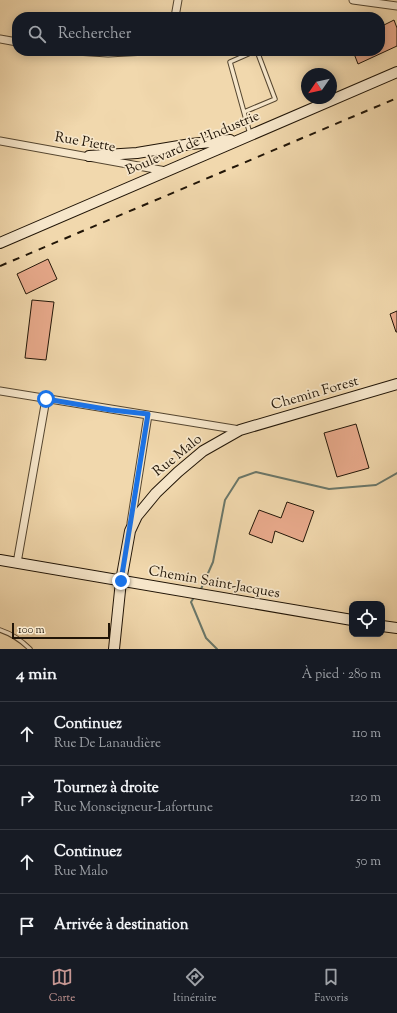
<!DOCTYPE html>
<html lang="fr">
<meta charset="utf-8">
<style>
body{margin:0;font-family:"Sorts Mill Goudy",serif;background:#20242c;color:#f1f3f6}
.controls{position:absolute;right:12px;bottom:12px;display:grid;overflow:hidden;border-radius:8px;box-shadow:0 2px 10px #0003}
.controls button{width:36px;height:36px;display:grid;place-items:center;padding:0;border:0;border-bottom:1px solid #363941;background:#171b24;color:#f1f3f6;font:20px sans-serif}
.compass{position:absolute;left:301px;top:68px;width:36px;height:36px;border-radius:50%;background:#171b24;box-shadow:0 2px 10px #0003;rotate:236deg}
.scale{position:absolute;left:12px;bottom:10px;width:98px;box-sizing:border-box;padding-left:4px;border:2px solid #211507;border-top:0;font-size:11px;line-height:14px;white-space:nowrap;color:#211507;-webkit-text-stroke:3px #f6e6ca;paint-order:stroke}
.stop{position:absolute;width:12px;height:12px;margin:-9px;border:3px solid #1a73e8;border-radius:50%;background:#fff}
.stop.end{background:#1a73e8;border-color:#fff;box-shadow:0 1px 4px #0008}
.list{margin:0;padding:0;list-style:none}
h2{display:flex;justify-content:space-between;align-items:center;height:52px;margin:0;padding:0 16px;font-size:17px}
h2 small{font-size:13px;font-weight:400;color:#9ea1a6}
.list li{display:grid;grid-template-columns:26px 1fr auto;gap:12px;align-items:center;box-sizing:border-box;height:64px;padding:0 16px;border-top:1px solid #363941}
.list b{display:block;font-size:15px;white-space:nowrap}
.list p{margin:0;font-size:13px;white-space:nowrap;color:#9ea1a6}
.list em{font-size:13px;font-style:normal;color:#9ea1a6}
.icon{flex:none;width:22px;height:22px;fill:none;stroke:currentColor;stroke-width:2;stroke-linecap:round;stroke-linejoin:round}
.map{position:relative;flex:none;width:397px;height:649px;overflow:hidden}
.search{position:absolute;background:#171b24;box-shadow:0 2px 10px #0003;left:12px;right:12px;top:12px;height:44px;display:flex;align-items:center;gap:10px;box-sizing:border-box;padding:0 14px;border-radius:16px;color:#9ea1a6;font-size:15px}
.sheet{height:308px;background:#171b24}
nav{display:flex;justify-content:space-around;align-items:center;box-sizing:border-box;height:56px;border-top:1px solid #363941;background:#171b24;font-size:11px;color:#9ea1a6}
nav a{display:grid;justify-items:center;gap:2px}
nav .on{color:#c59692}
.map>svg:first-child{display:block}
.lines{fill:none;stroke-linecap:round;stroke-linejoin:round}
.stream{stroke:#6a776a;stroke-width:2}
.building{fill:#eaab8d;stroke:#211507}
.lane-casing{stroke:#554630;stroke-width:5.5}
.street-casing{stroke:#554630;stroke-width:9}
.secondary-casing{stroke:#211507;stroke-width:12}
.lane{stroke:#f6e6ca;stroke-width:3.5}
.street{stroke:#f6e6ca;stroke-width:7}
.secondary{stroke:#f6e6ca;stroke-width:10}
.rail{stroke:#211507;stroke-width:2;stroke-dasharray:7 7;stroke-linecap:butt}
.route{stroke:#1a73e8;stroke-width:5}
.labels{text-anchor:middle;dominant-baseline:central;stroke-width:3.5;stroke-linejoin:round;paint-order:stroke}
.street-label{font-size:14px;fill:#211507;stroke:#f6e6ca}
</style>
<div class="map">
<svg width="397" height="649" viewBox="0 0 397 649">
<rect width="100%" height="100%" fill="#f1d8ad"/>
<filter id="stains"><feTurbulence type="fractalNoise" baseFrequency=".005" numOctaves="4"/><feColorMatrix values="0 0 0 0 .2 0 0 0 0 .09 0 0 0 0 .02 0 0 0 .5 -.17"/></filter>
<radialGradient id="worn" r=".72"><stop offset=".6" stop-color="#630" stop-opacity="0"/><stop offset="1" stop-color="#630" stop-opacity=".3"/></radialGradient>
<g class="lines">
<path class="stream" d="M201,589L213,562L225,500L239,478L256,472L329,489L376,485L397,473
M193,599L191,602L206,638L217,649"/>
</g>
<path class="building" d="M394,20L397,28V46L358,64L353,51H380V27Z
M48,259L57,279L26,294L17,274Z
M32,300L54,302L46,360L25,358Z
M397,311V332H396L390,314Z
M356,424L369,468L337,477L324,433Z
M287,502L314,511L303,542L275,531L272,543L249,534L259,510L281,518Z"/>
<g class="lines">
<g class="lane-casing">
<path id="lane" d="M244,112L275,99L257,51
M250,134L230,62L255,51
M0,630C12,634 21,640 30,649"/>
</g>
<g class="street-casing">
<path id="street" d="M353,0L397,6
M175,17L178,0
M0,39L17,42
M75,51L108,53L147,51
M0,141L166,171
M0,391L240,430
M131,523L148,415
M17,563L46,399"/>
</g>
<g class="secondary-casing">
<path id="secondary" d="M89,156L137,153L191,144L230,140
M0,243L397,72
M0,560L352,620
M382,626L397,628
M114,649L121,581L130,531L137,516L156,493L178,472L203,451L240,430L397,384"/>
</g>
<use href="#lane" class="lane"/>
<use href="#street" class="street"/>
<use href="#secondary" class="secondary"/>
<path class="rail" d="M0,266L397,98"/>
</g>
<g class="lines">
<path class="route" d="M46,399L111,410L148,414L121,581"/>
</g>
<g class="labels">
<g class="street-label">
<text transform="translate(85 143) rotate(10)">Rue Piette</text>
<text transform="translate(193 144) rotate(-23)">Boulevard de l'Industrie</text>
<text transform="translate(315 394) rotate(-16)">Chemin Forest</text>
<text transform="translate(178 456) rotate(-39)">Rue Malo</text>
<text transform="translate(214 583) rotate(10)">Chemin Saint-Jacques</text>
</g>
</g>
<rect width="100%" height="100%" filter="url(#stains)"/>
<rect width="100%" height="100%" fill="url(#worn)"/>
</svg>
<div class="controls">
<button><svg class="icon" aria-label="locate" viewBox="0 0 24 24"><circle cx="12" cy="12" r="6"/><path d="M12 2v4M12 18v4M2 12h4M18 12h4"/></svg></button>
</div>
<svg class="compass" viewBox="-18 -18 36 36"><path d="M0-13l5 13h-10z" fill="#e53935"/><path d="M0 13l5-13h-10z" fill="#9ea1a6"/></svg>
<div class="scale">100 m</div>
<div class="stop" style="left:46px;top:399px"></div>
<div class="stop end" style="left:121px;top:581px"></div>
<div class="search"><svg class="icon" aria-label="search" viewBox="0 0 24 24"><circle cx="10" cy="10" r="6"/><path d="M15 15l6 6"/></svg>Rechercher</div>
</div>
<section class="sheet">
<h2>4 min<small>À pied · 280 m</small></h2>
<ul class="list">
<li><svg class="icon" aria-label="ahead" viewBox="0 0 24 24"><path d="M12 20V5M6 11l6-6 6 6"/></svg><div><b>Continuez</b><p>Rue De Lanaudière</p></div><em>110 m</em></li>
<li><svg class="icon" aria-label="right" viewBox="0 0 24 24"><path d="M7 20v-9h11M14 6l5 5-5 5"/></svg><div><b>Tournez à droite</b><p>Rue Monseigneur-Lafortune</p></div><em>120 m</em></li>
<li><svg class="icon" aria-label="ahead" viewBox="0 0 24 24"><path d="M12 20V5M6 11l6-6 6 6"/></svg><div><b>Continuez</b><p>Rue Malo</p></div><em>50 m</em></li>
<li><svg class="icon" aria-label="arrive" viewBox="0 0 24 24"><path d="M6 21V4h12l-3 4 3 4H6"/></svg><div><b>Arrivée à destination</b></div></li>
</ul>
</section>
<nav>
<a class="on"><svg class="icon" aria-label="map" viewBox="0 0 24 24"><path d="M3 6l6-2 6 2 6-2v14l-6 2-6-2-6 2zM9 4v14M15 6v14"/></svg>Carte</a>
<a><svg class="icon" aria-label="directions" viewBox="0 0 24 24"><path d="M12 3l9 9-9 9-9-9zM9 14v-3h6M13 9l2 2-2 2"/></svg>Itinéraire</a>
<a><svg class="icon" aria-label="saved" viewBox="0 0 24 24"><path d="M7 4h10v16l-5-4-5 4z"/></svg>Favoris</a>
</nav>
